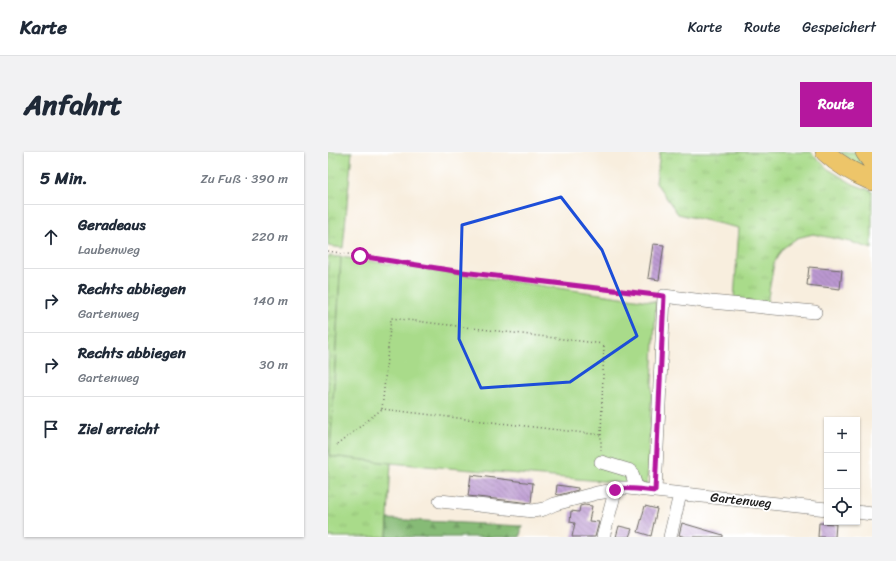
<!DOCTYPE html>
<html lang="de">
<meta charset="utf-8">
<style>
body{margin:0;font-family:Sriracha,sans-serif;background:#f2f2f3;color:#1f2937}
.controls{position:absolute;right:12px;bottom:12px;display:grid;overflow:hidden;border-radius:0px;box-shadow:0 1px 3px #0004}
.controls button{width:36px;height:36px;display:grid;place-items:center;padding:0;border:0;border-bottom:1px solid #e0e1e3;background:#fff;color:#1f2937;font:20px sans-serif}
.stop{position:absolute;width:12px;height:12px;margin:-9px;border:3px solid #b5179e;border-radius:50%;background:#fff}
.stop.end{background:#b5179e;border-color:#fff;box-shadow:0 1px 4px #0008}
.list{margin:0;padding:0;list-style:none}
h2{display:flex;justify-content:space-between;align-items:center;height:52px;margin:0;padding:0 16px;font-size:17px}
h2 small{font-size:13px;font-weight:400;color:#747a83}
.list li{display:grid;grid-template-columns:26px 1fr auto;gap:12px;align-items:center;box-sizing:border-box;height:64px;padding:0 16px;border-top:1px solid #e0e1e3}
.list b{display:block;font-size:15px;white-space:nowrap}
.list p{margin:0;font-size:13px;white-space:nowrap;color:#747a83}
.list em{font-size:13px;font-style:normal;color:#747a83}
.icon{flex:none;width:22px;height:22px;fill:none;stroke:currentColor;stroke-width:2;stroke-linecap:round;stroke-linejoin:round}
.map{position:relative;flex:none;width:544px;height:385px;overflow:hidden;border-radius:0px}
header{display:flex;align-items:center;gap:24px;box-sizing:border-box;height:56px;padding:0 20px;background:#fff;border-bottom:1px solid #e0e1e3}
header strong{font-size:19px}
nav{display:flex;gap:22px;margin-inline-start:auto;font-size:14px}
.intro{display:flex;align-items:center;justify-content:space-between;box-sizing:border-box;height:96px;padding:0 24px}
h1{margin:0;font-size:28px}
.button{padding:10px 18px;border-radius:0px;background:#b5179e;color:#fff;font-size:14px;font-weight:700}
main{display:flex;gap:24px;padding:0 24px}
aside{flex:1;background:#fff;border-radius:0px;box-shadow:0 1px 3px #0004}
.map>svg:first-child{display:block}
.grass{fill:url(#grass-tufts);stroke:#627c53}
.forest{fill:url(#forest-firs);stroke:#516c49}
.garden{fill:#a9db8a;stroke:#627c53}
.building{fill:url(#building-back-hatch)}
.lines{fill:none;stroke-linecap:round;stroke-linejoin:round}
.minor-casing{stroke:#696660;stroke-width:14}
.highway-casing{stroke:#696660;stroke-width:20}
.path{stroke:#696660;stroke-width:1.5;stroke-dasharray:1 3;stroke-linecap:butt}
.minor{stroke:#fff;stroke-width:13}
.highway{stroke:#edc569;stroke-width:19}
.route{stroke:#b5179e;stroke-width:5}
.marked{fill:none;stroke:#1d4ed8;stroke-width:3;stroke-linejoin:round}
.labels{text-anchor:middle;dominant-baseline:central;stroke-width:3.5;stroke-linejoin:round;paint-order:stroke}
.street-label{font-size:13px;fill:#1c1c1c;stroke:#fff}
</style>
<header>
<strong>Karte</strong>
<nav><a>Karte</a><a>Route</a><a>Gespeichert</a></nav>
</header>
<div class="intro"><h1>Anfahrt</h1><a class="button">Route</a></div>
<main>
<aside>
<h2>5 Min.<small>Zu Fuß · 390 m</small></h2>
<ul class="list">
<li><svg class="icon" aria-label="ahead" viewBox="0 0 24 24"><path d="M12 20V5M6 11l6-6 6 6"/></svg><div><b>Geradeaus</b><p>Laubenweg</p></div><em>220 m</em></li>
<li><svg class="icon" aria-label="right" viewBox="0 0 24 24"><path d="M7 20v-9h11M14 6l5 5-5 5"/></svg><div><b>Rechts abbiegen</b><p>Gartenweg</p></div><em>140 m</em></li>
<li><svg class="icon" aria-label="right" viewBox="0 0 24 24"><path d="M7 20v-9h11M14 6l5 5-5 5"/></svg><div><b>Rechts abbiegen</b><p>Gartenweg</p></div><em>30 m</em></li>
<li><svg class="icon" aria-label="arrive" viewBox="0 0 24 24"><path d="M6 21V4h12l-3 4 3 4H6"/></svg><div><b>Ziel erreicht</b></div></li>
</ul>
</aside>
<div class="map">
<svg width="544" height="385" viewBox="0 0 544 385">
<defs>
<pattern id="grass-tufts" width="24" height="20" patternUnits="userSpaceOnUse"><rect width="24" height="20" fill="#a9db8a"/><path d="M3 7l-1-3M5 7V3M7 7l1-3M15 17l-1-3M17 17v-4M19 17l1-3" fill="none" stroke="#91bb76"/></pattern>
<pattern id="forest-firs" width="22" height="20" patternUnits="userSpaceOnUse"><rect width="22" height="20" fill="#86bb76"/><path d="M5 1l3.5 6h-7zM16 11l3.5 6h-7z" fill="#73a066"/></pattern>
<pattern id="building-back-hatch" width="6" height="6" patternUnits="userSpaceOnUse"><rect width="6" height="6" fill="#bb99d1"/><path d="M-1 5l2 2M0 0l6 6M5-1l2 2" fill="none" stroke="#977ca9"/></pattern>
</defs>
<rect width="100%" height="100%" fill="#fff"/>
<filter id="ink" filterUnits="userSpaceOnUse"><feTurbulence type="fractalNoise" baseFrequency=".025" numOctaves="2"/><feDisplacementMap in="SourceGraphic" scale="8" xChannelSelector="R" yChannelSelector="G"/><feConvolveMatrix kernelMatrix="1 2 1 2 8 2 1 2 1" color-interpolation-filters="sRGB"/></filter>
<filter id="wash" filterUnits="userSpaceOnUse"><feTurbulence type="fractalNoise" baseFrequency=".012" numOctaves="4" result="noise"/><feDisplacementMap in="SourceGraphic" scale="16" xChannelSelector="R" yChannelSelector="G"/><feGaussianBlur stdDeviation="0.9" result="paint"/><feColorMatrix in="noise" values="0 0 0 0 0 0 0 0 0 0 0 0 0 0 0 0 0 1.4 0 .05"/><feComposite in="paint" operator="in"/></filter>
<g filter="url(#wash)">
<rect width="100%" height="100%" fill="#f8eede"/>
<path class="grass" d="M0,0H24L15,96L0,94Z
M332,0H483L500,17L525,32L544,39V97L523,90L485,82L469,86L454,97L446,111L439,151L406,147L411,76L350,62L328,31Z
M511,0H527L539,18L538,19Z
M0,104L13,105L2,304L63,311L59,385H0Z"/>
<path class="forest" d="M60,367L194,374L192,385H59Z"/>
<path class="garden" d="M13,105L328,150L319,333L63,311L2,304Z"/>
<g id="blocks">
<path class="building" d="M325,92L336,93L331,128L320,126Z
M481,115L514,118L512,137L479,133Z
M143,323L205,331L203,351L140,344Z
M229,333L250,336V338L231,343L228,342Z
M256,353L264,354L261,369L271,370L267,385H244L247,371L242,370L243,359L251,360L252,354Z
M317,354L329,357L323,384L310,380Z
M354,371L395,383V385H357L351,383Z
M491,371L508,372L507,385H490Z
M291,374L304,377L301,385H288Z"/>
</g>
</g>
<g filter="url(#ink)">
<use href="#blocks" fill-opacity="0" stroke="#696660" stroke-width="1"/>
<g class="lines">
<g class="minor-casing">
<path id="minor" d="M487,160L383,150L336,144L327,339L499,357
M273,310L303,319L309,337
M112,349L205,359L216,357L227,352L269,341L287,338
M529,360L544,362
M275,385L288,336H300L327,339
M342,385L352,342"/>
</g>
<g class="highway-casing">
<path id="highway" d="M497,0C511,13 527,22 544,29
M537,0L544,10"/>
</g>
<path class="path" d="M0,99L134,120L326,143
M273,283L276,192L63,166L54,257L273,283V298
M9,293L54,257"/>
<use href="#minor" class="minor"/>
<use href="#highway" class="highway"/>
</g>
</g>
<g class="lines" filter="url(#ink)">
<path class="route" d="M32,104L134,120L336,144L327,339L309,337L288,336L287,338"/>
</g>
<path class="marked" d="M233,45L274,98L309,184L242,230L153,236L131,187L134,73Z"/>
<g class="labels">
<g class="street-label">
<text transform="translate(413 348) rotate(6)">Gartenweg</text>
</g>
</g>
</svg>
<div class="controls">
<button>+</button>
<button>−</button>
<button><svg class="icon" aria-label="locate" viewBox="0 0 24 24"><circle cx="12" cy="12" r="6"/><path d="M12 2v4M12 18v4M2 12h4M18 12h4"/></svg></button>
</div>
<div class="stop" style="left:32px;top:104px"></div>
<div class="stop end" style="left:287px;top:338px"></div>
</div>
</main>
